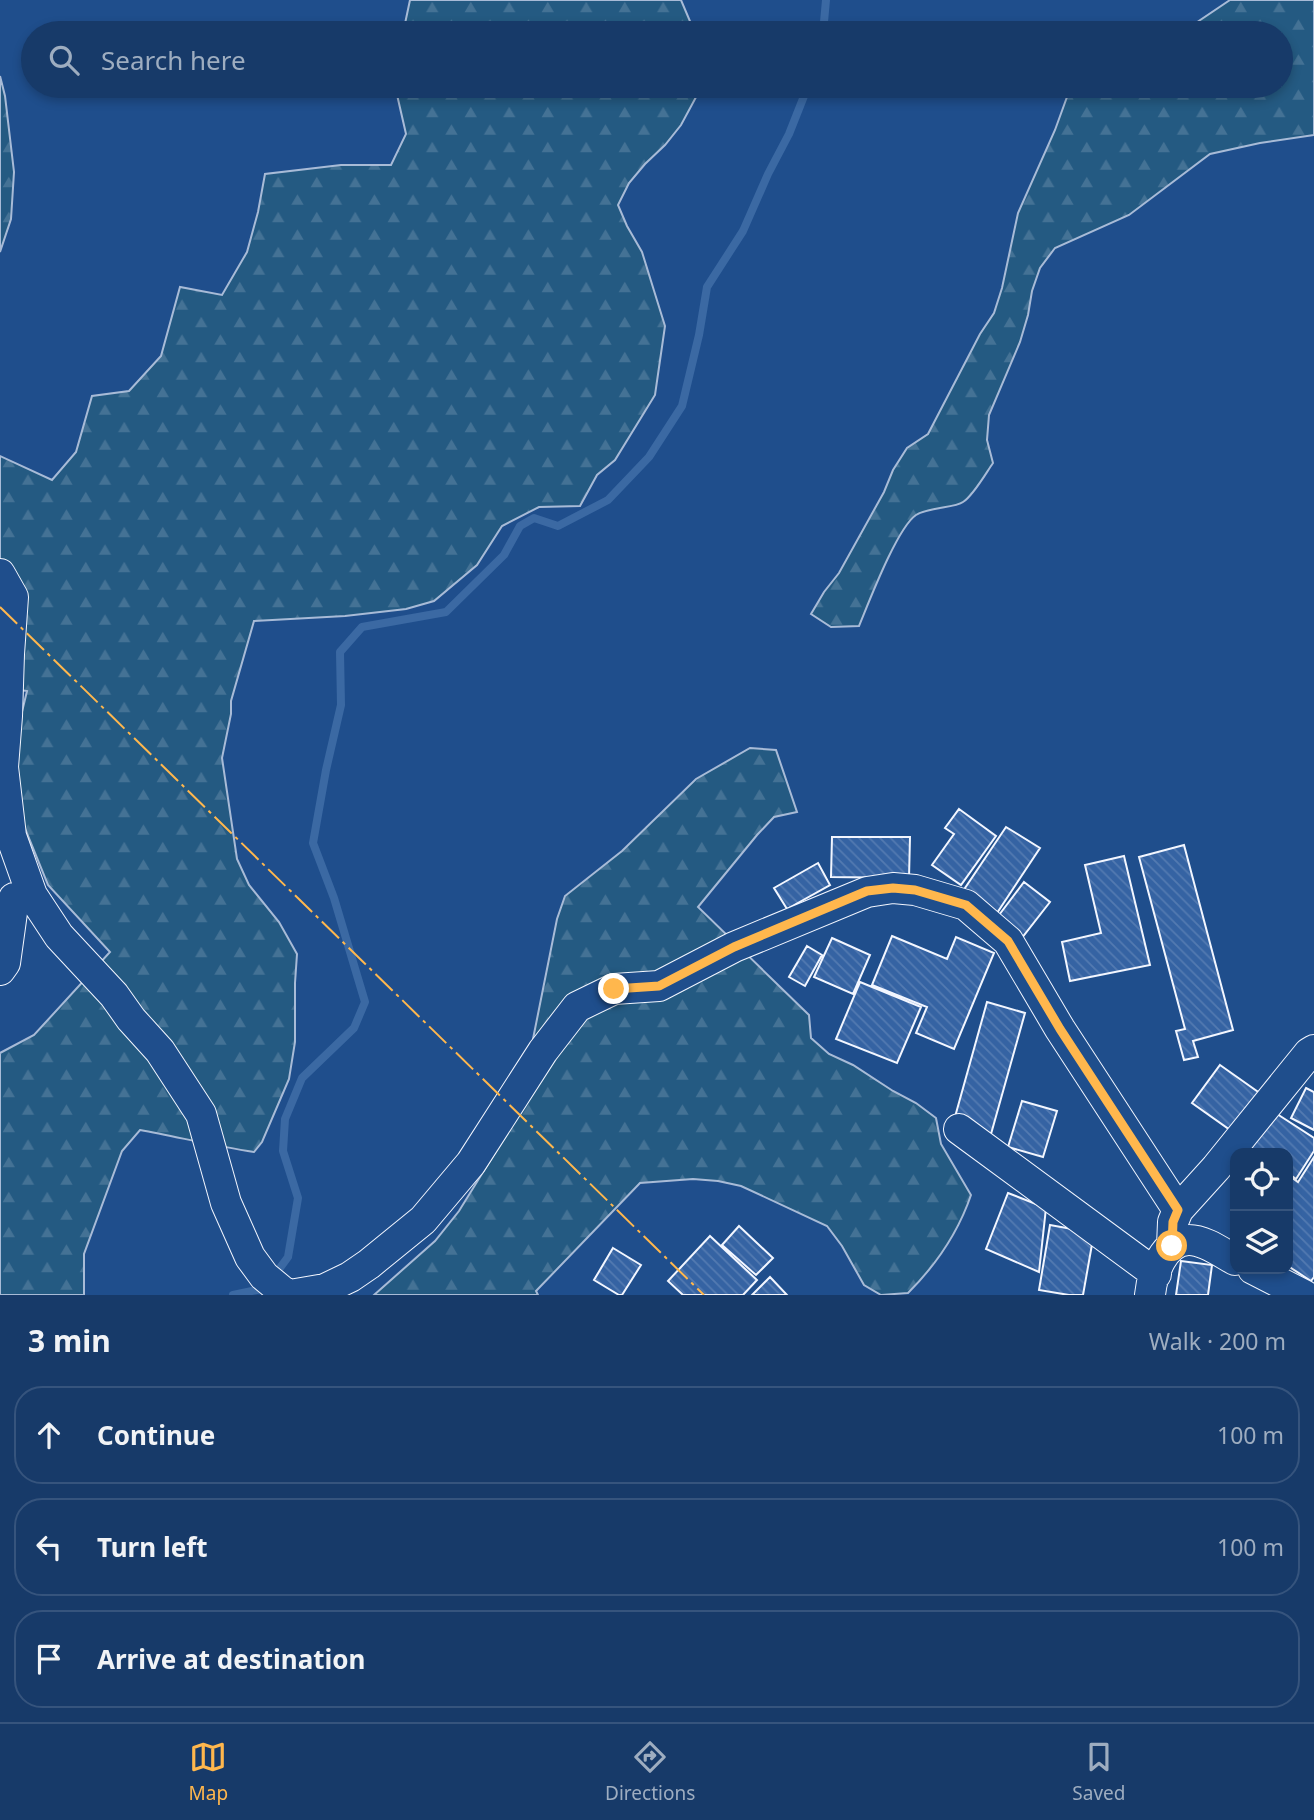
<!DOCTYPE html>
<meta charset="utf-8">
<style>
body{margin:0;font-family:"Noto Sans",sans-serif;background:#20416f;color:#f1f3f6}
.controls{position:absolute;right:21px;bottom:21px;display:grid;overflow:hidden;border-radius:14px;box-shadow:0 4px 10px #0003}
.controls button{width:63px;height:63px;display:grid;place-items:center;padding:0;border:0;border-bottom:2px solid #36547d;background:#173a69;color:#f1f3f6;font:35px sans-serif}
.stop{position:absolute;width:21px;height:21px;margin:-16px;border:5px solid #ffb74d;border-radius:50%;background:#fff}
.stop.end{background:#ffb74d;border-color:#fff;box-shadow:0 2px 7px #0008}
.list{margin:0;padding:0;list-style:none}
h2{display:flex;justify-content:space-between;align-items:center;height:91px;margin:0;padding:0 28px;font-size:30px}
h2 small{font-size:23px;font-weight:400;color:#9eadc0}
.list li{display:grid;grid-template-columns:46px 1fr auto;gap:21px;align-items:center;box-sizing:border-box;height:98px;margin:0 14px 14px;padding:0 14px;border:2px solid #36547d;border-radius:28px}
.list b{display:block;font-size:26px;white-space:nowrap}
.list em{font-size:23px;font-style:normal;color:#9eadc0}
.icon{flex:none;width:38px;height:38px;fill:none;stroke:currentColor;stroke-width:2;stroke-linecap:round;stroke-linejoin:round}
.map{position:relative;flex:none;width:1314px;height:1295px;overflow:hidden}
.search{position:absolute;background:#173a69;box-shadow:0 4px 10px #0003;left:21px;right:21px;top:21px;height:77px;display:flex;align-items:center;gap:18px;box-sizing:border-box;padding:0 24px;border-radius:38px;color:#9eadc0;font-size:26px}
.sheet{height:427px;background:#173a69}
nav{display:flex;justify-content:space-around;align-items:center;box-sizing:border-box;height:98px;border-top:2px solid #36547d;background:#173a69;font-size:19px;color:#9eadc0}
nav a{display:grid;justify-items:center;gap:4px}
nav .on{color:#ffb74d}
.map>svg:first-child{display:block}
.forest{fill:url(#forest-firs);stroke:#a8bbd7;stroke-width:2}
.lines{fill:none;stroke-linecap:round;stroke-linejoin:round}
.stream{stroke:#3b69a3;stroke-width:8}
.building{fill:url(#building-back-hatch);stroke:#f2f6ff;stroke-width:2}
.minor-casing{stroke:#f2f6ff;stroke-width:32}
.minor{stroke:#1f4e8c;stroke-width:30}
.power{stroke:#ffb74d;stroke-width:2;stroke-dasharray:24 5 3.5 5;stroke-linecap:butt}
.route{stroke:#ffb74d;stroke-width:9}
</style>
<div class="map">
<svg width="1314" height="1295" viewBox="0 0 1314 1295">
<defs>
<pattern id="forest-firs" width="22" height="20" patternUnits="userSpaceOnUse" patternTransform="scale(1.75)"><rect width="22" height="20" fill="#245a82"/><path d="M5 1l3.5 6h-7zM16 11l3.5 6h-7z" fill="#447295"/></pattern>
<pattern id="building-back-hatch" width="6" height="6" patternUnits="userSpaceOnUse" patternTransform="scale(1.75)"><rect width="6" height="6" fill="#3563a3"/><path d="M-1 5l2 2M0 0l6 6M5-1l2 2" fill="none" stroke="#537ab1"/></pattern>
</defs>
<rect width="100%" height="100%" fill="#1f4e8c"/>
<path class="forest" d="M410,0H681L695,33H403Z
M1230,0H1314V135L1260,143L1210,154L1129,215L1055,248L1040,268L1032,291L1028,315L1020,342L989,415L987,440L993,463C986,473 973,496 963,502C955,508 928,507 916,515C897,528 869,602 859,626L831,627L811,614L824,592L839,573L884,492L893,470L907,448L928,434L980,334L994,313L1002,288L1018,213L1055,130L1071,86H1281V33H1181Z
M0,76L5,96L14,172L11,219L0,252Z
M395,86H702L681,125L665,145L645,164L629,183L618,205L627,226L642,252L665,326L655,395L615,460L597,475L580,506L539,507L502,526L477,565L434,601L406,609L345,616L254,621L231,701V714L222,758L237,859L249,885L279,922L297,954L295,983V1042L289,1079L262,1142L254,1152C215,1146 178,1137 140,1130L122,1151L84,1254V1295H0V1053L34,1035L110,952L48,885L15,804V741L27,691L0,687V456L52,480L76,452L92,396L129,391L161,356L180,287L222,295L247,252L258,212L265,174L341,165H391L406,134Z
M750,748L776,750L797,812L774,817L757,835L698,907L809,1015L811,1038L829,1054L853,1065L893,1091L916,1103L936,1118L941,1144L971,1195C958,1233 936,1265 908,1293L881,1295L864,1285L842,1246L827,1226L741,1186L718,1181L693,1179L640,1183L536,1291L538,1295H374L435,1241L459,1211L546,1070L533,1039L557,919L565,896L622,851L696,779Z"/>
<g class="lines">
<path class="stream" d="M823,33L826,0
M274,1276L288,1257L298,1198L283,1151L285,1119L302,1078L354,1028L365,1002L334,898L313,843L326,770L341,705L340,652L362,627L446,612L504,555L520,526L534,518L558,526L608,500L649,457L682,406L699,335L707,287L743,231L768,174L789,134L808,86
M233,1295L266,1288L267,1287"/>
</g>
<path class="building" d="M959,809L996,836L961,885L932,865L954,834L945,828Z
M1006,827L1040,848L995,916L961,894Z
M832,837H910L909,878L831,877Z
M1184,845L1233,1030L1193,1041L1198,1057L1184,1060L1176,1031L1185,1029L1139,857Z
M1124,856L1150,965L1070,981L1062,942L1101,933L1085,865Z
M818,863L830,885L787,909L774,888Z
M1024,882L1050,902L1021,939L996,919Z
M892,936L947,959L956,937L994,953L954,1049L916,1033L927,1007L872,985Z
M832,938L870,955L853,994L814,977Z
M807,946L822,955L805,986L789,977Z
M860,982L921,1007L897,1063L836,1039Z
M987,1002L1025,1013L991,1134L953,1124Z
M1220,1065L1261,1094L1233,1132L1192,1103Z
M1306,1088L1314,1092V1130L1291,1118Z
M1022,1101L1057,1111L1043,1157L1008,1147Z
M1274,1112L1314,1138V1151L1296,1179L1288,1173V1153H1257L1250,1149Z
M1314,1157V1277L1311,1281L1288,1266V1175L1298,1182Z
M1008,1193L1046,1208L1039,1272L986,1249Z
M1050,1225L1094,1233L1083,1295H1069L1039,1290Z
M739,1226L773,1258L756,1275L722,1245Z
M710,1236L757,1280L743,1295H683L668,1281Z
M613,1248L641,1265L622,1295H619L594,1280Z
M1181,1261L1212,1265L1208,1295H1176Z
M770,1277L787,1295H752Z"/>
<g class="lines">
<g class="minor-casing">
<path id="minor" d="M0,574L13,597L9,654L7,716L3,767L11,836L32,895L59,936L114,995L131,1019L160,1051L201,1114L226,1203L250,1257L264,1276L287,1295
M0,970L5,963L14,898
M959,1129L1156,1274
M1172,1246L1173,1222L1178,1210L1216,1168L1309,1053L1314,1050
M1253,1269L1304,1295
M290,1295L325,1289L350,1277L369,1264L423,1220L471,1163L543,1051L577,1007L614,989L659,986L734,947L867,892L893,888L915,890L966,905L1008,941L1060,1029L1178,1210
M1150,1295C1152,1274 1164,1240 1189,1240C1205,1240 1222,1253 1235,1260"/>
</g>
<use href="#minor" class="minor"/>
<path class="power" d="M0,607L704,1295"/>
</g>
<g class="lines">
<path class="route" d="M614,989L659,986L734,947L867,891L893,888L915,890L966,905L1008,941L1060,1029L1178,1210L1173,1222L1172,1246"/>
</g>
</svg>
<div class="controls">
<button><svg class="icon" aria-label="locate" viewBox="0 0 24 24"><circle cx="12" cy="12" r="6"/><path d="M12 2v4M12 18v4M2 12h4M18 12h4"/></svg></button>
<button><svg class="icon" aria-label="layers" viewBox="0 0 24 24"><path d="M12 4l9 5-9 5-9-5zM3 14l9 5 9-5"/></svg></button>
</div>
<div class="stop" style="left:1172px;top:1246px"></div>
<div class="stop end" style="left:614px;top:989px"></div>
<div class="search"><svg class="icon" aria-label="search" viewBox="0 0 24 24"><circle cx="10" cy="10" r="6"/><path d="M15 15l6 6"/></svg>Search here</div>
</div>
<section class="sheet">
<h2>3 min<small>Walk · 200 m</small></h2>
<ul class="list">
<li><svg class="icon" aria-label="ahead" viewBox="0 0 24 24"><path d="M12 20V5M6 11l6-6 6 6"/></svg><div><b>Continue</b></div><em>100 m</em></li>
<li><svg class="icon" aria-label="left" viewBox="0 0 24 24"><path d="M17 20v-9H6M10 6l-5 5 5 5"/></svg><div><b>Turn left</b></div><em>100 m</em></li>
<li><svg class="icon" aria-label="arrive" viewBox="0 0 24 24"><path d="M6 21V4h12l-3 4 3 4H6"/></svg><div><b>Arrive at destination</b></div></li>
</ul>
</section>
<nav>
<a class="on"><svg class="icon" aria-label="map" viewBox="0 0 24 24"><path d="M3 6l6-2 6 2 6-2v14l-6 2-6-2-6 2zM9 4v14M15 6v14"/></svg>Map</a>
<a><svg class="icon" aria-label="directions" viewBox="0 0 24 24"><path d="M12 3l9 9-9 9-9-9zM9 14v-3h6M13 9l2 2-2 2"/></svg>Directions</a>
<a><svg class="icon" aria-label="saved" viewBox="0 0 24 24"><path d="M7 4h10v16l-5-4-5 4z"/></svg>Saved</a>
</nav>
